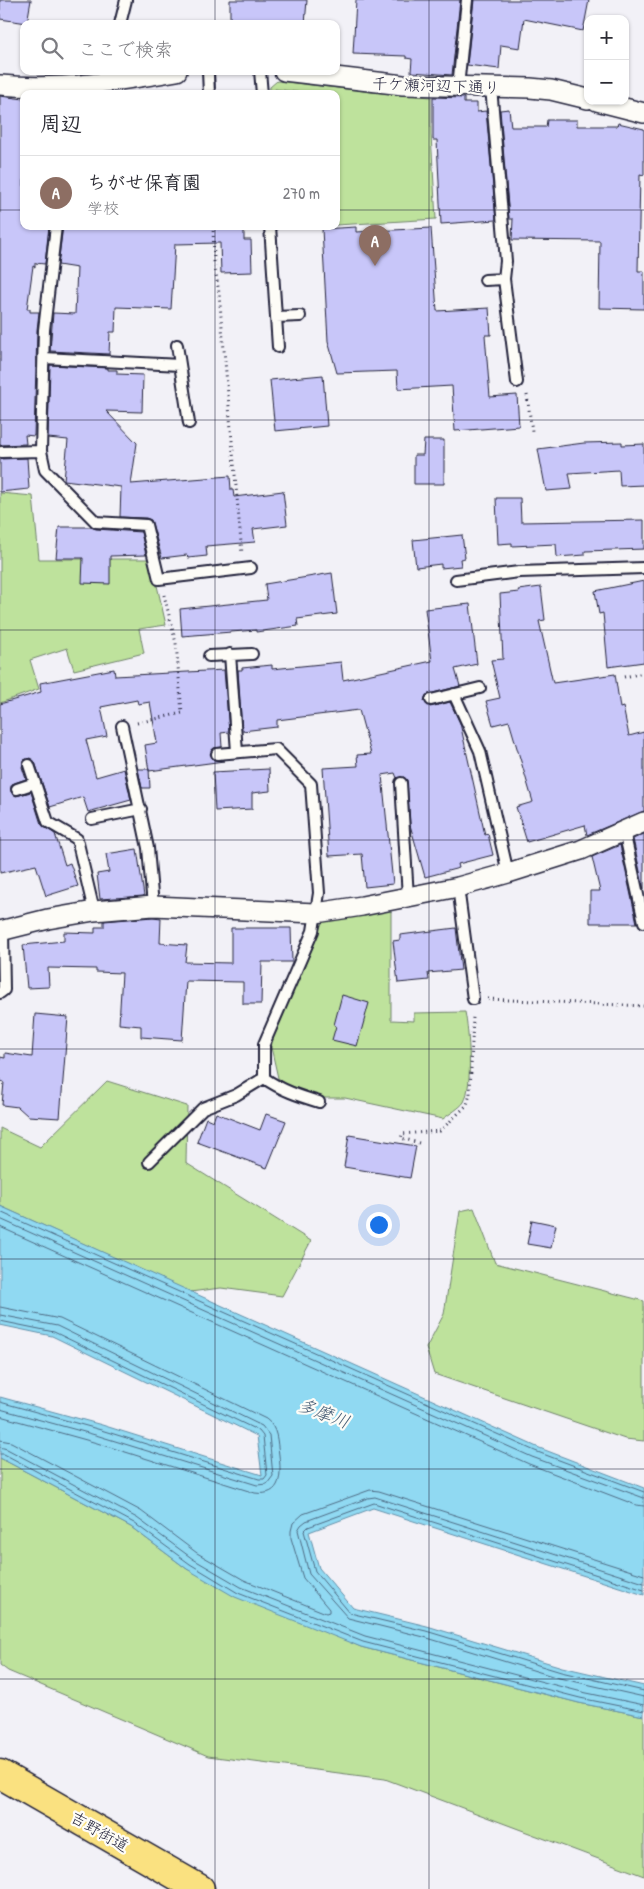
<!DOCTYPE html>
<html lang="ja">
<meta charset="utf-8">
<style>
body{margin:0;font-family:"Patrick Hand","Klee One",sans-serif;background:#f7f7f7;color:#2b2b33}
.controls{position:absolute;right:15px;top:15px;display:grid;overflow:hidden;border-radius:10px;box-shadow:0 1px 4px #0004}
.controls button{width:45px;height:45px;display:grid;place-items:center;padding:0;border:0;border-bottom:1px solid #e1e1e2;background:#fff;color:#2b2b33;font:25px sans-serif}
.you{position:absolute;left:378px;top:1224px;width:18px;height:18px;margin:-12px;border:4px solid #fff;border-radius:50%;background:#1a73e8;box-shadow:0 0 0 8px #1a73e833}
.badge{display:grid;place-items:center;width:32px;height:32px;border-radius:50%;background:#d1495b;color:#fff;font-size:16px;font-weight:700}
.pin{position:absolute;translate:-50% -41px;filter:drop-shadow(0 1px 2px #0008)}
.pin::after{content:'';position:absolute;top:26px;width:18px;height:15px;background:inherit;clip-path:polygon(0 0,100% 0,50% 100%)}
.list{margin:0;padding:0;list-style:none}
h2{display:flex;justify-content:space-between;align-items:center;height:65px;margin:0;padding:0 20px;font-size:21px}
h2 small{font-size:16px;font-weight:400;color:#7c7c81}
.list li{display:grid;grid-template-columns:32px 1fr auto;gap:15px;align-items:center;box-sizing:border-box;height:75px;padding:0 20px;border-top:1px solid #e1e1e2}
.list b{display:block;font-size:19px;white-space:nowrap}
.list p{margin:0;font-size:16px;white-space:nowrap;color:#7c7c81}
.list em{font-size:16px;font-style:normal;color:#7c7c81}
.icon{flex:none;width:28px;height:28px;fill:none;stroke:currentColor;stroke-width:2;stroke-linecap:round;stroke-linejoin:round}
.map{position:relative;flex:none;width:644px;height:1889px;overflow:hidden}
.search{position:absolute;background:#fff;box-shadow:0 1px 4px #0004;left:20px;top:20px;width:320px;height:55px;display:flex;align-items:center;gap:12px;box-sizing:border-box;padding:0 18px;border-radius:10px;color:#7c7c81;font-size:19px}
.panel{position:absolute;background:#fff;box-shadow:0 1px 4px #0004;left:20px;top:90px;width:320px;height:140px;border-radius:10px}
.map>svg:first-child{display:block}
.green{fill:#bee29c;stroke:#70826c}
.water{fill:#90d9f2;stroke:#6490a9}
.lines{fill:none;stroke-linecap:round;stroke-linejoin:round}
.shore{stroke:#4e6b84;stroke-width:1}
.building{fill:#c8c6f9;stroke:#22223b}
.service-casing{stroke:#22223b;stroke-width:14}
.minor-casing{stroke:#22223b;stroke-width:22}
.trunk-casing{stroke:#22223b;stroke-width:31}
.path{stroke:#22223b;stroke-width:3;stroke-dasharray:1 4;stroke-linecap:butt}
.service{stroke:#fdfcf7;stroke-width:10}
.minor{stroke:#fdfcf7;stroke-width:19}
.trunk{stroke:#fae180;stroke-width:28}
.grid{fill:none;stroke:#22223b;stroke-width:1;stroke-opacity:0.55}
.labels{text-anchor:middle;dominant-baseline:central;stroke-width:4.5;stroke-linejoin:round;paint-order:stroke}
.street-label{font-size:16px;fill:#22223b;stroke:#fdfcf7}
.water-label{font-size:18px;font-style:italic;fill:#435972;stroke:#fdfcf7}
</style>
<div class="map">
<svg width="644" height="1889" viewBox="0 0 644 1889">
<rect width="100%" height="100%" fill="#f2f1f7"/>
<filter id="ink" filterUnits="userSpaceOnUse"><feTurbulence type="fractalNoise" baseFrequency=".02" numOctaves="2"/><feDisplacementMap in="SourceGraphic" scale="10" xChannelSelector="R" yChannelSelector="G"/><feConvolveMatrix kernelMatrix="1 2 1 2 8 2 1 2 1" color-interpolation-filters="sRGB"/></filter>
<g filter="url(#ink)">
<path class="green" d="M277,81L372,92L431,97V135L436,219L336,225V94H311L275,89V94H270V87Z
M0,493L33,496L39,559H151L166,625L139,629L144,653L74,670L67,648L30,660L39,689L0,703Z
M391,907V1020L414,1021V1013L465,1012C469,1032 473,1084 464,1102C460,1108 449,1114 443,1119L345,1098H323L298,1093L278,1078L271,1047L274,1035L323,921Z
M107,1081L187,1106L186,1163L311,1241L282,1296L221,1288L190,1292L0,1206V1128L40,1147Z
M474,1208L495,1263L644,1301V1441L625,1439L434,1374L426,1348L444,1314L460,1211Z
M0,1458L131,1527L187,1569L361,1647L579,1703L644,1716V1876L385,1779L208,1756L8,1671L0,1665Z"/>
<path class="water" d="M0,1206L537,1447L644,1488V1595L373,1508L309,1532L319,1568L353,1608L427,1626L562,1667L644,1686V1716L579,1703L361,1647L235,1597L187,1569L131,1527L0,1458V1397L102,1425L262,1475L257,1436L52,1336L0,1325Z"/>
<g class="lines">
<path class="shore" d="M0,1212L535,1451L644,1492
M0,1219L532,1457L644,1498
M0,1227L529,1464L636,1505L644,1506
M0,1307L60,1319L266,1419C278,1428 277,1441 279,1455C281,1473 283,1497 255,1493L97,1443L0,1416
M0,1315L57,1326L262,1426L269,1435L273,1476L267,1484L257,1485L99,1436L0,1409
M0,1321L54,1332L259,1431L263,1436L267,1475L264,1479H259L101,1430L0,1402
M0,1440L11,1442L141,1511L197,1553L244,1580L326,1613L329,1612V1609L303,1578L291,1538V1531L293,1523L303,1514L370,1490L379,1491L644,1575
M0,1447L7,1449L137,1518L193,1559L241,1587L365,1636L582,1692L644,1705
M0,1454H4L134,1523L190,1564L238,1593L363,1642L580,1698L644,1711
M644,1583L375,1497L368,1498L306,1521L301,1525L298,1530L309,1574L348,1618L424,1637L559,1678L644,1697
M644,1590L374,1503L308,1527L304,1531L315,1571L350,1613L426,1631L561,1672L644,1691"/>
</g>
<path class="building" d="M0,0H31L27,23L0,19Z
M230,0H307L305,24H230Z
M356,0H460L452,75L411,72L412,59L406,58V56L353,54Z
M474,0H589L583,31L524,19L520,48L501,45L499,69L467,65Z
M0,96L24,99V226H49L45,264L35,263V267L33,266L27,309H30V312H39L37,330L34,436L25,435L26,444L0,445Z
M433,97L464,98V103H477V112L486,111L496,220L441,224L437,140H433Z
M509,109L511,127H546L547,120H577V126H617L618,123L644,129V175L640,174L638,271H644V309L599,308L600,241L512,240L513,219H509L500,110Z
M63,226H244V240H251L252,272L221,273L220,243L175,244L171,309L116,307L115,332H110L109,354L50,351L53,313L75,314L77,268L58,265Z
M356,227V232L431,228L437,311L489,308L491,335H485L490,397L517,395L519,426L455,431L452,386L398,389L397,371L337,373L328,341L322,229Z
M50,365L108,368V370H117V374L143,375L142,412L106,411L137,443L131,484L230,476L231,490H233L234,497L283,491L287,525L253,529L255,542L206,546L207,556L188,558L187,555L162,558L151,520L146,518L120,517L121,487L64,480L68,440L48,438Z
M323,375L327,426L275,431L270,380Z
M424,440H444V484H414V455H423Z
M622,442V445L644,444V485L620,486L619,470L569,473L572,489L546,491L538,449L584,443Z
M27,458L29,489L0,492V459Z
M496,498H520L521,522L644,520V549L585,551V555L557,557L556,544L512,546V543L498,544Z
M59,527H91L96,529L141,532L146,555L110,556V584L82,583L83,558H56Z
M462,535L465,558L460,559L461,566L441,568V564L416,567L413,540Z
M332,573L337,614L297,619L298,626L256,632V630L182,636L180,609L267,600L265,584Z
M644,581V662L608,667L603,613L599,614L595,591Z
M541,587L545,620L539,621L553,683L615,674L620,708L623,707L629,736L644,732V811L587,835L585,825L527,842L516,807L533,802L509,721L493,725L486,701L500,698L491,660L503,659L500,594L519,592L518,590Z
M470,604L477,664L455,669L460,686L429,694L426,695L424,701L430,707L450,702L460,723L485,835L488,834L493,855L458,864L459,868L425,877L410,825L407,780L404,777L397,778L395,773L382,775L393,884L365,887L362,854L329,856L323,768L358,766L357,755L371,754L359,710L277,720V727L242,731L238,670H242V668L272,665V669L341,662L343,680L432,661L425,609Z
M114,669L115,676L224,670L229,732L221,733L222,747L214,748L210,754L214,760L224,761L149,771L145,745L157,743L150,702L138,704L137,700L101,707L107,736L86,740L96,777L124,769L131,800L88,812L83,797L50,807L35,762L30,758L24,760L22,767L26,779L12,784L11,792L16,796L31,792L41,824L55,834L65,865L70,863L78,886L46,896L36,865L0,873V704L41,692L40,683Z
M138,769H149L150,788H142Z
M269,769L270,791L252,793V809L215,811L213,772Z
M644,834V890L633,839Z
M620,845L637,923H590V891H600L592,857Z
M137,849L144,896L100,899L97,874L109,872L106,854Z
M153,917L161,918L160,943L187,945L185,962L231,963V928H291L292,962H262L261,1004H243V982L186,981L182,1040L141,1037V1026L119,1024L122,973L96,972V969L48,968L49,987L27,988L23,945L64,941V932L95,933V927H104V921Z
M456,928L461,970L428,973L429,980L398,983L393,941L400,940V935Z
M342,995L369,1003L357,1046L332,1040L336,1026L334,1025Z
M35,1014L68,1017L60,1118L28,1116L18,1107L2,1105L4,1082L0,1081V1057L5,1058V1053L32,1057Z
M216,1113L260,1130L266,1114L286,1121L267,1168L197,1142L206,1118L213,1121Z
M349,1135L416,1146L410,1178L344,1167Z
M532,1220L556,1225L551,1248L527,1244Z"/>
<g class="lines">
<g class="service-casing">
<path id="service" d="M120,24L126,0
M208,71L209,94
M260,71L262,94
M458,87L467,0
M491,87L506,261L504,279L517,382
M56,226L44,330L41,451L45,470L96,522L146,525L159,579L251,568
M270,226L278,347
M485,280L504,279
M276,317L300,316
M177,345L189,423
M44,358L180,365
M1,452L41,451
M456,580L519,572L644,568
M230,654L237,752
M209,656L252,654
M454,694L480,751L508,873
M431,700L480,688
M122,726L148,848L153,906
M217,754L276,749L311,784L319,893L313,931L264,1044V1078C281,1090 299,1096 319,1102
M29,765L48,822L77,839L94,911
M401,783L408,897
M17,789L35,783
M92,819L141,809
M624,831L644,922
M458,887L473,999
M0,993L4,990L3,930
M149,1162L203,1108L236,1095L264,1078"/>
</g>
<g class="minor-casing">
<path id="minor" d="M284,71L403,85L530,88L551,90L588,99
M0,85C60,91 119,81 177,71
M597,101L644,113
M0,931L48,919L94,911L153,906L316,913L362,906L458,887L508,873L581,850L644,822"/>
</g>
<g class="trunk-casing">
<path id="trunk" d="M0,1774L200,1889"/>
</g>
<path class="path" d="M213,226L214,261L219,293L242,554
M527,395L532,431
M624,677L644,673
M137,723L182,713L176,643L164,595
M488,999L644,1006
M419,1143L401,1138L402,1134L440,1131L467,1105L470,1094L473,1016"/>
<use href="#service" class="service"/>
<use href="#minor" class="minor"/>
<use href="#trunk" class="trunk"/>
</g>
</g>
<path class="grid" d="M215,0V24M429,0V1889M215,71V94M0,210H24M336,210H644M215,226V1889M0,420H644M0,630H644M0,840H644M0,1049H644M0,1259H644M0,1469H644M0,1679H644"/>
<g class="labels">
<g class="street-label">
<text transform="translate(436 85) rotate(2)">千ケ瀬河辺下通り</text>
<text transform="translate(100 1831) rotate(30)">吉野街道</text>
</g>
<g class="water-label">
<text transform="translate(324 1413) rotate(21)">多摩川</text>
</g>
</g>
</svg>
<div class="controls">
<button>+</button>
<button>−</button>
</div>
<div class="you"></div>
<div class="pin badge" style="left:375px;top:266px;background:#8d6e63">A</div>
<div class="search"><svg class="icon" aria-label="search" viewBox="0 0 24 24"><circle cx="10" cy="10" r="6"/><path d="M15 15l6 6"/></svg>ここで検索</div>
<section class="panel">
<h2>周辺<small></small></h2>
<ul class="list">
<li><span class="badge" style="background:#8d6e63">A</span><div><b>ちがせ保育園</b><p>学校</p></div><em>270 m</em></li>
</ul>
</section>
</div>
